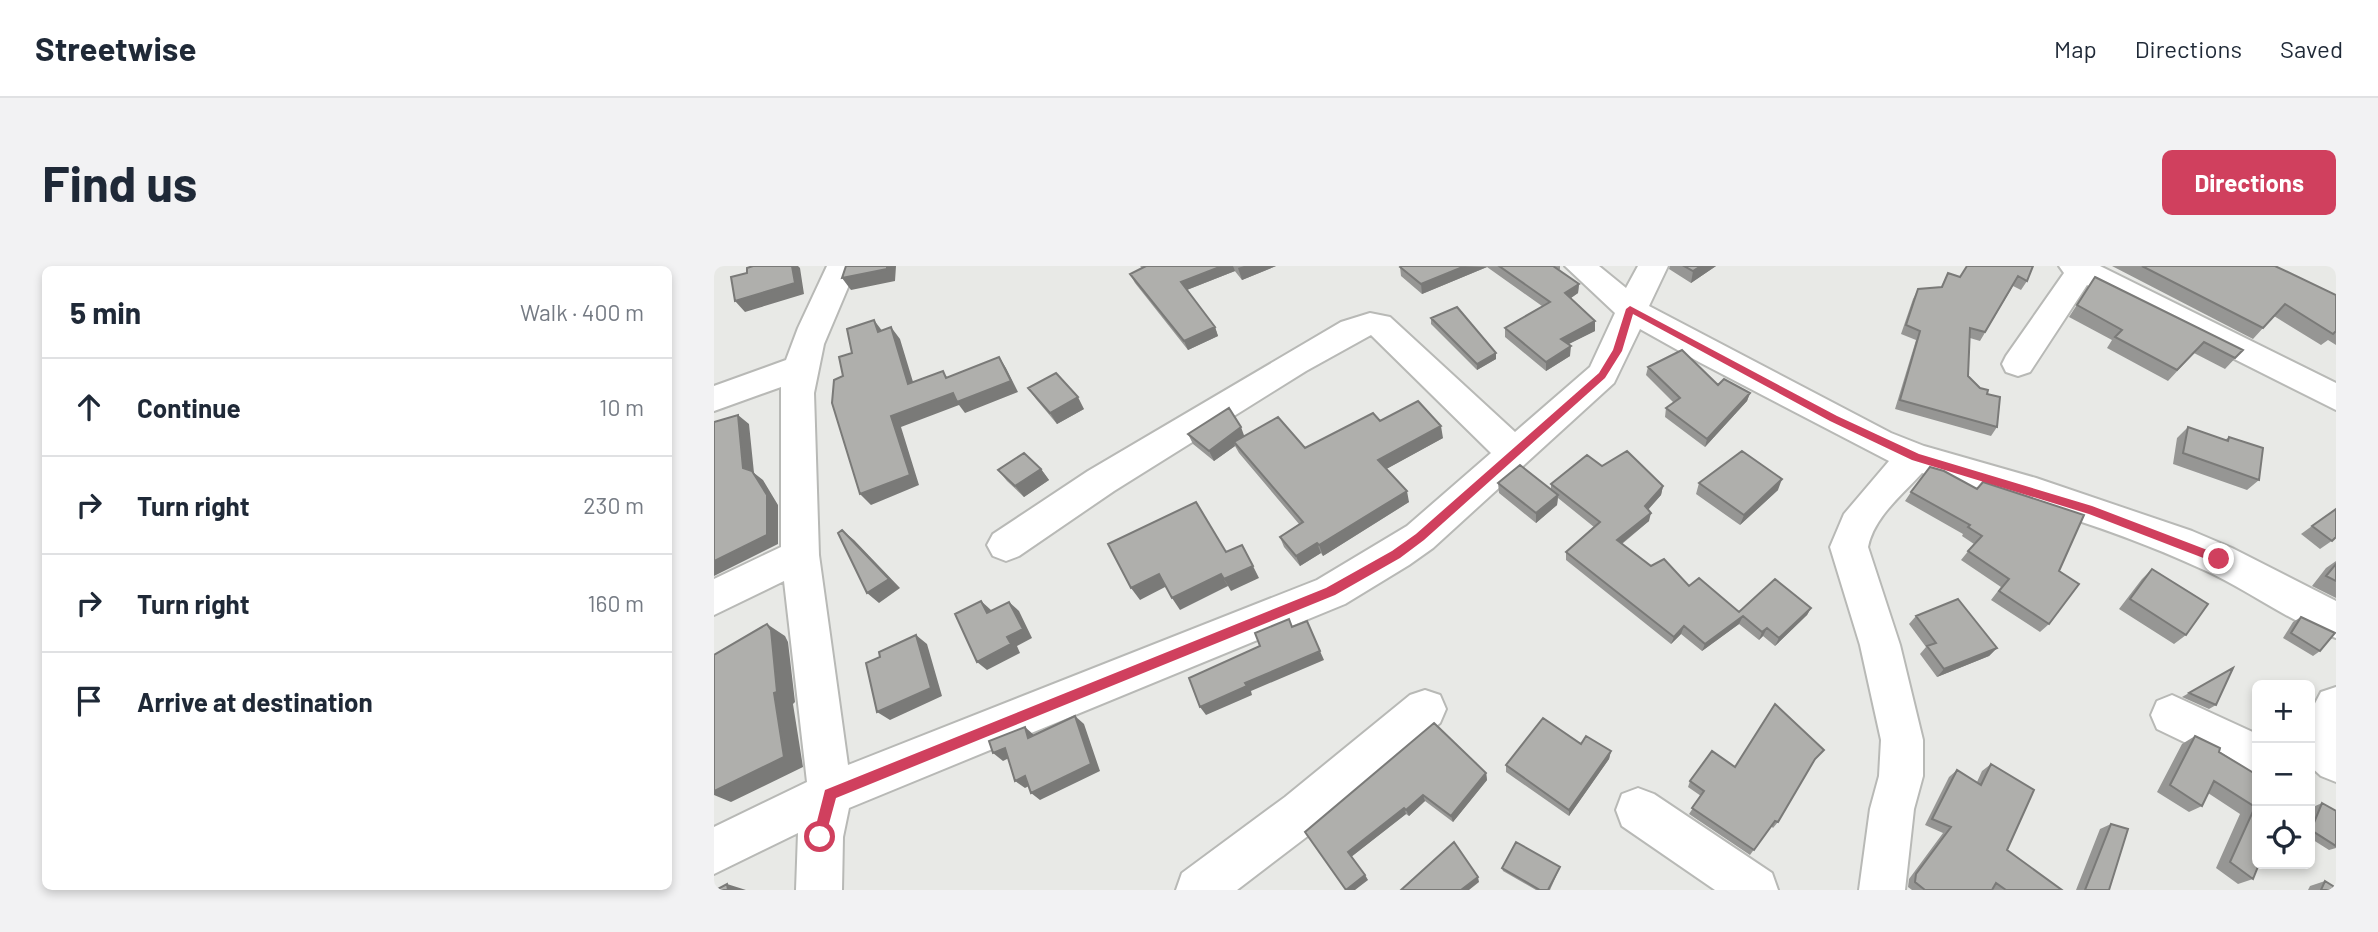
<!DOCTYPE html>
<meta charset="utf-8">
<style>
body{margin:0;font-family:Barlow,sans-serif;background:#f2f2f3;color:#1f2937}
.controls{position:absolute;right:21px;bottom:21px;display:grid;overflow:hidden;border-radius:10px;box-shadow:0 4px 10px #0003}
.controls button{width:63px;height:63px;display:grid;place-items:center;padding:0;border:0;border-bottom:2px solid #e0e1e3;background:#fff;color:#1f2937;font:35px sans-serif}
.stop{position:absolute;width:21px;height:21px;margin:-16px;border:5px solid #d0405e;border-radius:50%;background:#fff}
.stop.end{background:#d0405e;border-color:#fff;box-shadow:0 2px 7px #0008}
.list{margin:0;padding:0;list-style:none}
h2{display:flex;justify-content:space-between;align-items:center;height:91px;margin:0;padding:0 28px;font-size:30px}
h2 small{font-size:23px;font-weight:400;color:#747a83}
.list li{display:grid;grid-template-columns:46px 1fr auto;gap:21px;align-items:center;box-sizing:border-box;height:98px;padding:0 28px;border-top:2px solid #e0e1e3}
.list b{display:block;font-size:26px;white-space:nowrap}
.list em{font-size:23px;font-style:normal;color:#747a83}
.icon{flex:none;width:38px;height:38px;fill:none;stroke:currentColor;stroke-width:2;stroke-linecap:round;stroke-linejoin:round}
.map{position:relative;flex:none;width:1622px;height:624px;overflow:hidden;border-radius:10px}
header{display:flex;align-items:center;gap:42px;box-sizing:border-box;height:98px;padding:0 35px;background:#fff;border-bottom:2px solid #e0e1e3}
header strong{font-size:33px}
nav{display:flex;gap:38px;margin-inline-start:auto;font-size:24px}
.intro{display:flex;align-items:center;justify-content:space-between;box-sizing:border-box;height:168px;padding:0 42px}
h1{margin:0;font-size:49px}
.button{padding:18px 32px;border-radius:10px;background:#d0405e;color:#fff;font-size:24px;font-weight:700}
main{display:flex;gap:42px;padding:0 42px}
aside{flex:1;background:#fff;border-radius:10px;box-shadow:0 4px 10px #0003}
.map>svg:first-child{display:block}
.lines{fill:none;stroke-linecap:round;stroke-linejoin:round}
.minor-casing{stroke:#b8b9b6;stroke-width:4}
.minor{fill:#fff;fill-rule:evenodd}
.wall{fill:#969694}
.shaded-wall{fill:#7a7a78}
.building{fill:#afafac;stroke:#7a7a78;stroke-width:2}
.route{fill:#d0405e}
</style>
<header>
<strong>Streetwise</strong>
<nav><a>Map</a><a>Directions</a><a>Saved</a></nav>
</header>
<div class="intro"><h1>Find us</h1><a class="button">Directions</a></div>
<main>
<aside>
<h2>5 min<small>Walk · 400 m</small></h2>
<ul class="list">
<li><svg class="icon" aria-label="ahead" viewBox="0 0 24 24"><path d="M12 20V5M6 11l6-6 6 6"/></svg><div><b>Continue</b></div><em>10 m</em></li>
<li><svg class="icon" aria-label="right" viewBox="0 0 24 24"><path d="M7 20v-9h11M14 6l5 5-5 5"/></svg><div><b>Turn right</b></div><em>230 m</em></li>
<li><svg class="icon" aria-label="right" viewBox="0 0 24 24"><path d="M7 20v-9h11M14 6l5 5-5 5"/></svg><div><b>Turn right</b></div><em>160 m</em></li>
<li><svg class="icon" aria-label="arrive" viewBox="0 0 24 24"><path d="M6 21V4h12l-3 4 3 4H6"/></svg><div><b>Arrive at destination</b></div></li>
</ul>
</aside>
<div class="map">
<svg width="1622" height="624" viewBox="0 0 1622 624">
<rect width="100%" height="100%" fill="#e8e9e6"/>
<g class="lines">
<g class="minor-casing">
<path id="minor" d="M113,0H143L110,78L100,127L105,289L134,499L603,314L693,260L777,187L657,69L592,105L400,225L305,290L292,295L279,290L273,279L279,268L374,205L627,56L656,47L676,51L801,166L876,101L901,47L851,0H885L912,22L924,0H954L935,40L1177,167L1210,180L1322,212L1478,265L1518,282L1622,335V372C1575,356 1535,324 1490,304C1400,262 1303,235 1208,207C1188,229 1160,251 1154,281L1186,379L1209,474V510L1200,543L1191,624H1145L1156,543L1165,510L1167,474L1146,379L1116,281L1130,248L1175,195L985,96L926,63L900,117L719,282L695,299L631,338L135,542L129,571L128,624H82L84,567L0,608V561L93,516L70,315L0,349V313L67,281V121L0,145V120L72,94L84,62Z
M1345,0H1386L1622,117V144L1373,19L1316,106L1304,110L1292,106L1288,98L1292,90L1350,7Z
M1622,421V516L1607,510L1596,500V447L1607,426Z
M711,424L726,429L732,443L726,457L603,563L523,624H462L468,607L571,531L696,429Z
M1458,429L1543,468V511L1443,463L1437,449L1443,435Z
M924,522L940,528L1058,607L1064,624H1001L908,560L902,544L908,528Z"/>
</g>
<use href="#minor" class="minor"/>
</g>
<path class="wall" d="M426,0H562L528,14L520,4L521,5L473,24L501,61L504,70L474,84L421,17L416,8L428,2Z
M687,0H846V3L845,4L865,18L864,27L857,32L881,55V65L854,78L856,90L832,105L791,71V62L828,40L773,1L708,28L687,10L686,1Z
M956,0H1002L977,17L955,3Z
M1319,0L1313,15L1307,24L1299,20L1266,75L1256,72L1254,110L1273,128L1283,161L1277,170L1181,143L1202,74L1187,68L1199,33L1204,23L1227,21L1234,7L1246,11Z
M1398,0H1561L1622,29V79L1614,74L1607,79L1560,50L1539,73Z
M1381,11L1529,84L1511,103L1480,87L1454,115L1393,82L1398,74L1355,51Z
M717,52L782,87V93L763,104L717,58Z
M934,101L1004,119L1036,127L1033,135L991,181L951,151L952,142L960,137L932,109Z
M314,122L370,143L343,158L322,133Z
M666,155L729,172L672,203L695,236L609,290L607,287L586,300L570,281L566,271L585,258L525,187L521,180L500,195L479,178L474,168L531,170L591,182Z
M1474,161L1511,174L1515,171L1545,214L1533,224L1459,198L1463,172Z
M888,200L949,220L947,229L934,244L935,255L908,278L937,300L1025,346L1097,342L1093,349L1061,380L1049,370L1045,374L1025,358L988,385L967,368L957,378L852,294V286L880,261L844,232L843,239L822,257L785,227L784,217L837,223V218Z
M327,203L335,214L310,231L293,215L284,204Z
M985,217L1064,224L1026,259L982,228Z
M1197,226L1345,305L1335,358L1326,366L1277,334L1287,321L1247,294L1260,278L1248,270L1249,268L1191,235Z
M1598,260L1622,272L1606,283L1587,268Z
M1622,295V332L1598,320L1612,302Z
M1438,303L1472,369L1460,378L1405,343L1428,313Z
M1202,350L1283,382L1275,390L1223,411L1206,388L1212,381L1195,358Z
M1587,351L1606,385L1599,390L1569,372L1579,356Z
M1475,427L1502,439L1495,443L1468,431Z
M1481,470L1543,509L1539,613L1524,618L1502,602L1526,548L1494,527L1488,540L1475,546L1443,526L1468,478Z
M867,478L897,485L895,493L855,550L792,506V499Z
M1110,484L1099,496L1064,556L1059,562L1057,560L1036,589L975,548L987,530L974,521L976,515L1021,501Z
M1277,498L1293,584L1348,624H1198L1194,621L1195,613L1229,567L1211,559L1235,511L1243,504L1263,516L1268,505Z
M772,507L773,514L739,556L711,535L695,550L692,548L637,591L654,614L591,566Z
M1608,537L1622,545V582L1615,584L1596,572V550L1599,541Z
M1397,558L1395,624H1362L1386,563Z
M846,601L836,624H822L789,605L788,602Z
M1611,615L1622,624H1594L1596,620Z"/>
<path class="shaded-wall" d="M78,0H84L86,2L90,28L31,46L21,35Z
M173,0H182L181,15L137,24L128,12Z
M508,0H519L521,5L470,25L467,16Z
M530,0H562L528,14L524,2Z
M751,0L773,1L708,28L707,18Z
M987,0H1002L977,17L979,5Z
M865,18L864,27L851,36V27Z
M160,54L169,66H164Z
M881,55V65L847,82V73Z
M177,61L186,73L203,129L194,118Z
M501,61L504,70L474,84L470,75Z
M857,80L856,90L832,105V96Z
M782,87V93L763,104V98Z
M285,91L292,102L304,126L251,147L245,139L187,161L205,219L157,239L146,228L177,150Z
M1036,127L1033,135L991,181L993,173Z
M364,131L370,143L343,158L336,147Z
M24,149L35,158L40,207L49,214L64,239V278L0,310V295L29,202Z
M727,160L729,172L667,206L664,194Z
M527,161L531,172L520,176L521,180L500,195L495,185Z
M327,203L335,214L310,231L301,220Z
M1068,213L1064,224L1026,259L1030,249Z
M949,220L947,229L929,249L931,240Z
M693,225L695,236L609,290L605,279Z
M844,229L843,239L822,257V247Z
M937,247L935,255L902,282L903,274Z
M128,264L140,274L186,322L165,337L153,327Z
M603,277L607,287L586,300L582,290Z
M539,300L545,312L517,325L510,313Z
M445,308L453,320L426,334L417,322Z
M507,308L514,320L466,344L458,332Z
M267,335L277,344L283,357L273,347Z
M295,336L305,345L318,372L303,380L306,387L273,404L263,396L293,371Z
M1097,342L1093,349L1061,380L1065,372Z
M1029,350L1025,358L988,385L991,378Z
M53,358L71,370L74,376L81,436L79,438L89,501L17,536L0,529V525L60,427Z
M970,360L967,368L957,378L960,371Z
M1053,362L1049,370L1045,374L1048,366Z
M202,369L213,378L228,430L176,454L163,446Z
M1283,382L1275,390L1223,411L1230,403Z
M606,385L610,394L537,425L538,429L492,449L486,441L531,417Z
M361,450L370,458L386,505L326,534L317,527Z
M311,461L320,469L324,480L314,472Z
M291,482L301,489L289,495L279,487Z
M897,485L895,493L855,550V544Z
M772,507L773,514L739,556L737,550Z
M311,510L321,517L311,522L301,515Z
M709,529L711,535L695,550L692,544Z
M690,542L692,548L637,591L634,586Z
M651,609L654,614L641,624H632Z
M764,611L765,616L755,624H747Z
M13,618L32,624H14Z"/>
<path class="building" d="M39,0H78L81,17L21,35L17,11L33,7V2Z
M132,0H173V3L128,12Z
M432,0H508L467,16L501,61L470,75L416,8Z
M687,0H751L707,18L686,1Z
M785,0H839L865,18L851,27L881,55L847,73L857,80L832,96L791,62L836,36Z
M970,0H987L979,5Z
M1253,0H1319L1313,15L1304,10L1271,66L1256,62L1254,110L1266,122L1274,124L1273,128L1286,131L1283,161L1186,134L1206,65L1192,59L1204,23L1228,21L1234,7L1246,11Z
M1428,0H1561L1622,29V65L1619,68L1571,38L1549,62Z
M1381,11L1529,84L1521,92L1490,76L1463,104L1401,71L1408,64L1363,39Z
M743,41L782,87L763,98L717,52Z
M160,54L164,66L177,61L194,118L229,105L232,112L285,91L297,115L243,136L239,127L177,150L196,209L146,228L118,137L120,114L129,110L125,91L138,87L133,63Z
M968,84L1004,119L1010,113L1036,127L993,173L952,142L966,132L934,101Z
M342,107L364,131L336,147L314,122Z
M704,135L727,160L664,194L693,225L605,279L603,277L582,290L566,271L589,256L520,176L564,151L591,182L659,147L666,155Z
M515,142L527,161L495,185L474,168Z
M24,149L29,202L38,205L53,229V269L0,295V156Z
M1474,161L1514,175L1515,171L1549,182L1545,214L1469,187Z
M913,185L949,220L931,240L937,247L903,274L937,300L950,293L975,320L985,312L1025,346L1061,313L1097,342L1065,372L1053,362L1048,366L1029,350L991,378L970,360L960,371L852,286L886,256L837,218L873,189L888,200Z
M1028,185L1068,213L1030,249L985,217Z
M310,187L327,203L301,220L284,204Z
M806,199L844,229L822,247L784,217Z
M1216,201L1230,205L1263,223L1269,216L1370,249L1345,305L1365,318L1335,358L1285,325L1295,313L1254,285L1268,270L1254,261L1256,259L1197,226Z
M482,236L512,286L528,279L539,300L510,313L507,308L458,332L445,308L417,322L394,278Z
M1622,243V271L1618,275L1598,260Z
M128,264L175,313L153,327L124,267Z
M1622,298V315L1612,310Z
M1438,303L1494,338L1472,369L1416,333Z
M1244,333L1283,382L1230,403L1213,380L1222,377L1202,350Z
M267,335L273,347L295,336L309,363L293,371L297,378L263,396L241,348Z
M1587,351L1621,367L1606,385L1577,367Z
M575,353L578,361L593,355L606,385L531,417L533,420L486,441L475,412L546,380L541,367Z
M53,358L57,364L63,426L60,427L70,491L0,525V389Z
M202,369L217,422L163,446L152,397L166,391L165,386Z
M1519,402L1502,439L1475,427Z
M1061,438L1110,484L1101,493L1064,556L1061,555L1040,584L978,542L990,525L976,515L998,485L1021,501Z
M361,450L377,498L317,527L311,510L301,515L291,482L279,487L275,475L311,461L314,472Z
M829,452L867,478L872,470L897,485L855,544L792,499Z
M720,457L772,507L737,550L709,529L692,544L690,542L634,586L651,609L632,624L591,566Z
M1481,470L1506,482L1505,486L1543,509V598H1545L1539,613L1516,596L1541,541L1500,515L1488,540L1456,519Z
M1277,498L1320,524L1293,584L1348,624H1292L1282,617L1278,624H1211L1201,616L1202,608L1237,561L1218,553L1243,504L1267,519Z
M1608,537L1622,545V580L1597,564Z
M1397,558L1414,563L1395,624H1371Z
M740,576L764,611L747,624H687Z
M802,576L846,601L834,624H826L788,602Z
M1611,615L1622,622V624H1607Z
M13,618L14,624H2Z"/>
<path class="route" d="M916,40L1123,150L1205,188L1378,240L1509,290L1511,293L1505,298L1375,248L1198,194L1116,155L919,48L908,85L891,112L710,274L686,292L621,329L122,532L110,576H101L99,571L111,524L612,322L678,285L702,268L885,107L899,84L912,43Z"/>
</svg>
<div class="controls">
<button>+</button>
<button>−</button>
<button><svg class="icon" aria-label="locate" viewBox="0 0 24 24"><circle cx="12" cy="12" r="6"/><path d="M12 2v4M12 18v4M2 12h4M18 12h4"/></svg></button>
</div>
<div class="stop" style="left:106px;top:571px"></div>
<div class="stop end" style="left:1505px;top:293px"></div>
</div>
</main>
